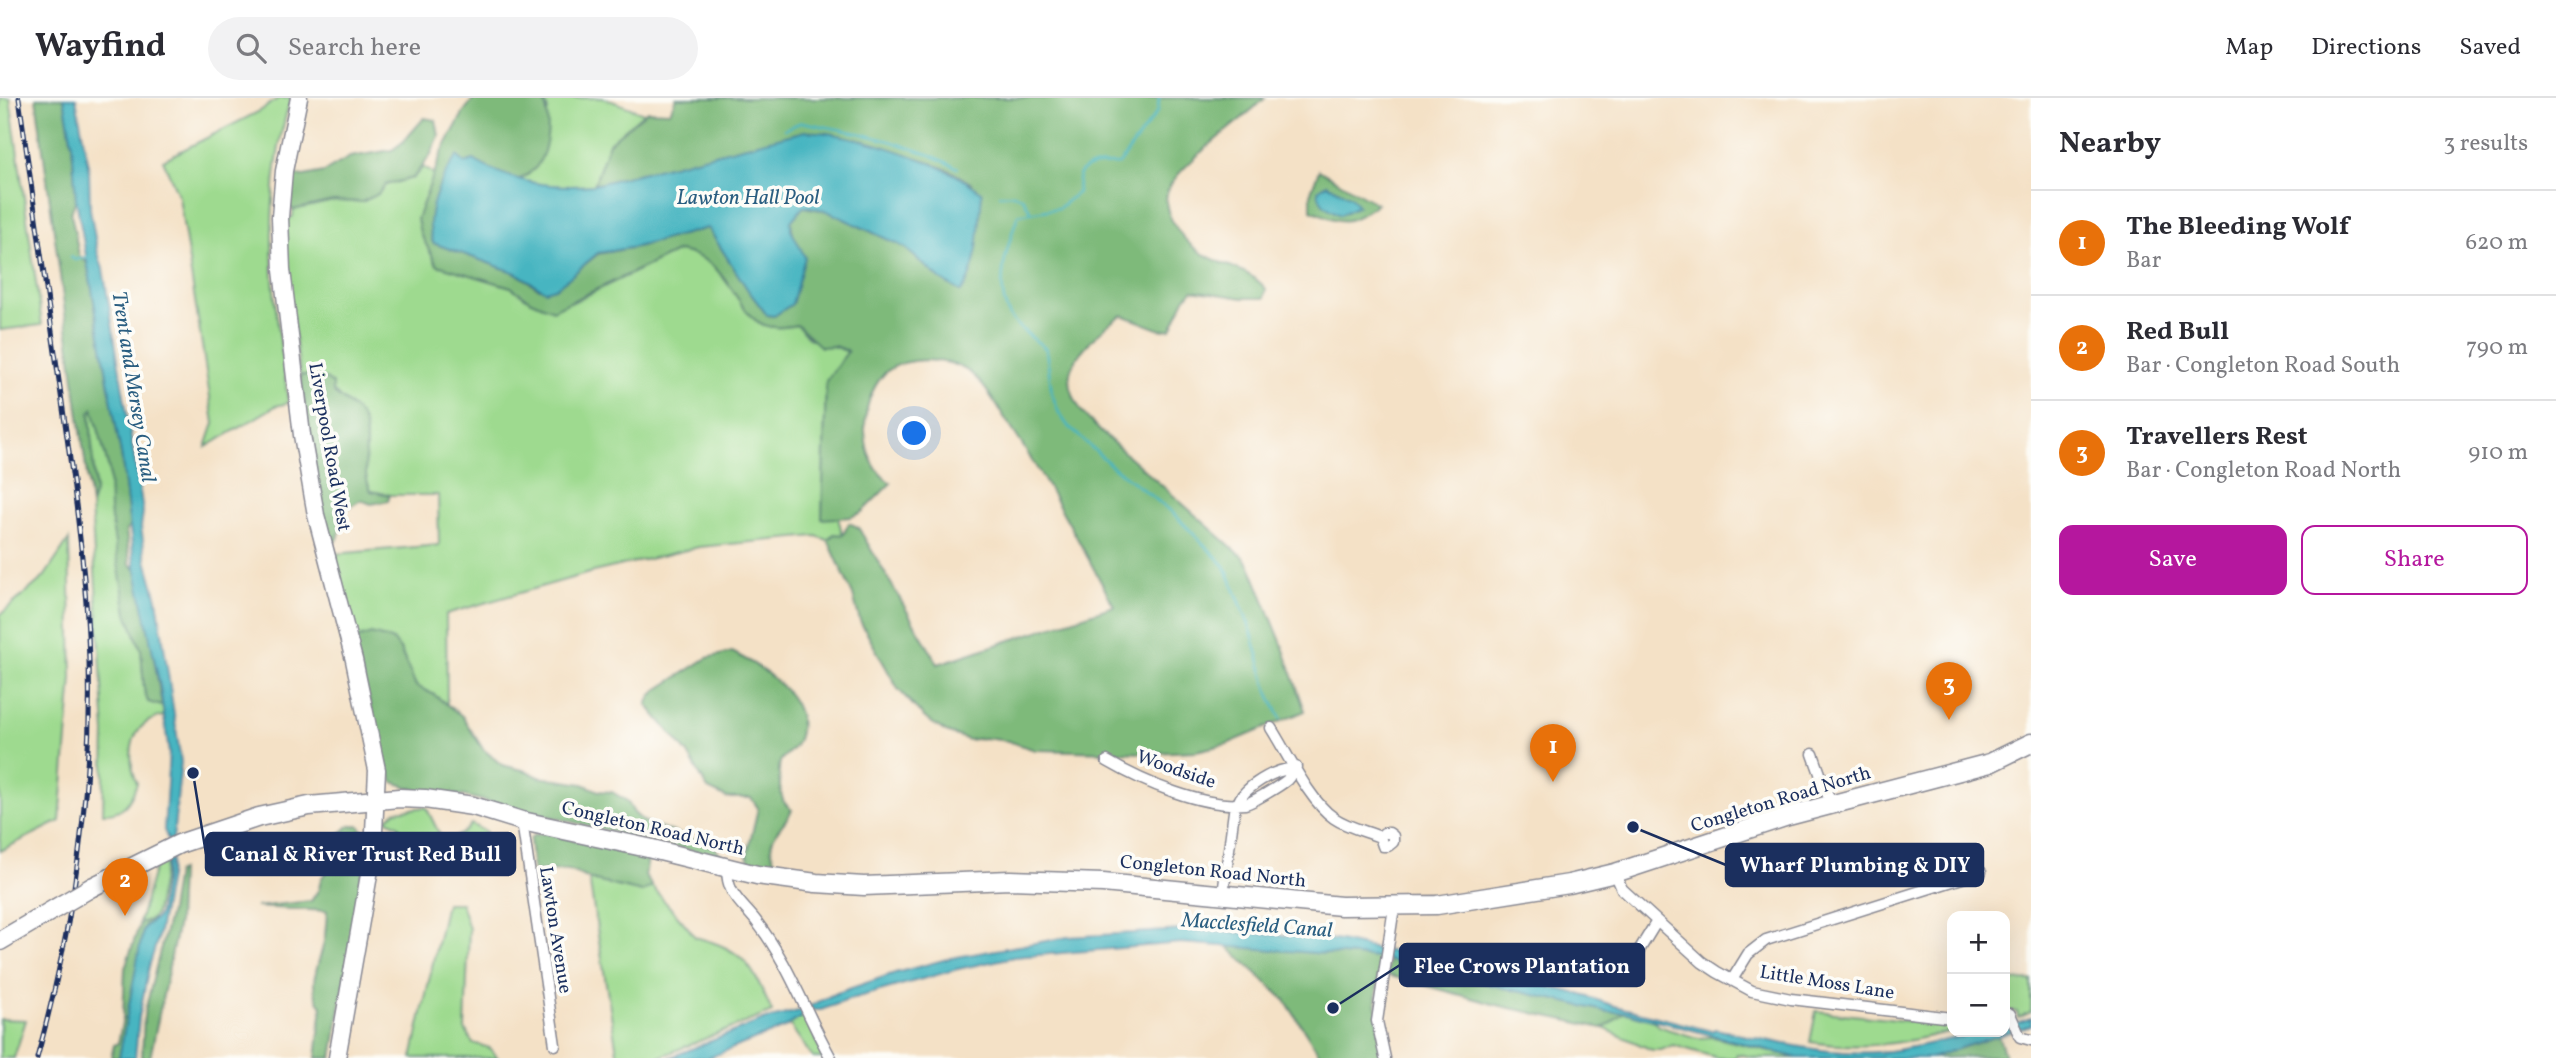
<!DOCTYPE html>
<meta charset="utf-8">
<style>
body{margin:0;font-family:Vollkorn,serif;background:#f2f2f3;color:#2b2b33}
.controls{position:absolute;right:21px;bottom:21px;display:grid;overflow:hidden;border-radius:14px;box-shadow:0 7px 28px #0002}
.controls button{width:63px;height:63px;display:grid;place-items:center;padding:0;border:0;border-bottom:2px solid #e1e1e2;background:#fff;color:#2b2b33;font:35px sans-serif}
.you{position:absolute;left:915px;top:336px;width:24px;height:24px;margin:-18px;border:5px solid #fff;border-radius:50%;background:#1a73e8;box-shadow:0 0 0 10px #1a73e833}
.badge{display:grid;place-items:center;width:46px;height:46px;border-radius:50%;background:#b5179e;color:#fff;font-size:23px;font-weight:700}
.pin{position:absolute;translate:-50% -58px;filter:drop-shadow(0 2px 4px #0008)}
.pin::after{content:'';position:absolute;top:37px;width:24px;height:21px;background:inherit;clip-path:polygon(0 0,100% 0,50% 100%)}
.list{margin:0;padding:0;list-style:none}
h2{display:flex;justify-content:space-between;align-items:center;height:91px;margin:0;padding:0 28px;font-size:30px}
h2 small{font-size:23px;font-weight:400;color:#7c7c81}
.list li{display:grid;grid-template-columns:46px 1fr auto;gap:21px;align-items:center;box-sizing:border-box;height:105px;padding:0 28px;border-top:2px solid #e1e1e2}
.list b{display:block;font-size:26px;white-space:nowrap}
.list p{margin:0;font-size:23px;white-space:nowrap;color:#7c7c81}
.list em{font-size:23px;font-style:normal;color:#7c7c81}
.actions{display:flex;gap:14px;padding:21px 28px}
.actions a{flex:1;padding:16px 0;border:2px solid #b5179e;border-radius:14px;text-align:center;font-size:24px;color:#b5179e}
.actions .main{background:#b5179e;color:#fff}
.icon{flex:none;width:38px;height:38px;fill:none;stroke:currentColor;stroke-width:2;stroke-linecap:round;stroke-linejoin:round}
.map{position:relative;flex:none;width:2031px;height:960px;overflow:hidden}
header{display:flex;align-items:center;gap:42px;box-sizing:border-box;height:98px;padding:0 35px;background:#fff;border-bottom:2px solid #e1e1e2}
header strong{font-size:33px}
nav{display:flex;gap:38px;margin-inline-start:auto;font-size:24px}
.search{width:490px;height:63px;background:#f2f2f3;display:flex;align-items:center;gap:18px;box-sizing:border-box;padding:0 24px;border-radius:38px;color:#7c7c81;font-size:26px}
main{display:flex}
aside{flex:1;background:#fff}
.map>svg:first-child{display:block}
.green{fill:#9eda8f;stroke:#5c8476;stroke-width:2}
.forest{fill:#7eba7a;stroke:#4c746c;stroke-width:2}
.water{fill:#47b5c1;stroke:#317290;stroke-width:2}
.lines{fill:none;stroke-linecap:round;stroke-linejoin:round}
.stream{stroke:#47b5c1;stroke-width:2.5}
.street-casing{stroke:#888892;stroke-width:13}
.primary-casing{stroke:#888892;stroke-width:19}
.highway-casing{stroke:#888892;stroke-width:21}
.street{stroke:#fff;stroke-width:10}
.primary{stroke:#fff;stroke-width:16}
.highway{stroke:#fff;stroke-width:18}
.rail-casing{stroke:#1b2f5e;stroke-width:5}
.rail{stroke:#fdfcf7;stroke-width:2.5;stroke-dasharray:8;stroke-linecap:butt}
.highway-bridge-casing{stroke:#888892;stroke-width:21;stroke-linecap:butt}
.highway-bridge{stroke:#fff;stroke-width:18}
.labels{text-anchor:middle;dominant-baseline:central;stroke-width:7;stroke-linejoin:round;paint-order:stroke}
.street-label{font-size:19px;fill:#1b2f5e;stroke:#fdfcf7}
.water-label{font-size:21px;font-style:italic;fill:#2a5e81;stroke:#fdfcf7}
.leader{fill:none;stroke:#1b2f5e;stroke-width:2.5}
.callout-dot{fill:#1b2f5e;stroke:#fdfcf7;stroke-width:2.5}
.callout{fill:#1b2f5e;stroke:#1b2f5e;stroke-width:2.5}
.callout-label{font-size:21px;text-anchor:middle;font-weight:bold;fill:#fff}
</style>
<header>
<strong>Wayfind</strong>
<div class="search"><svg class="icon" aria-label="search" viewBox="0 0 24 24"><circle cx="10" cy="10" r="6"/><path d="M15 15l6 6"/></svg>Search here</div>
<nav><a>Map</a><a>Directions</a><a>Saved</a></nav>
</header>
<main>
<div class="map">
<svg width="2031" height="960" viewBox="0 0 2031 960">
<rect width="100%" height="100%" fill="#fdfcf7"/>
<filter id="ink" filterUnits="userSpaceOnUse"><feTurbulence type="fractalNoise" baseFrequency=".0143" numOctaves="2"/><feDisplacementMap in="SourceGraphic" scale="14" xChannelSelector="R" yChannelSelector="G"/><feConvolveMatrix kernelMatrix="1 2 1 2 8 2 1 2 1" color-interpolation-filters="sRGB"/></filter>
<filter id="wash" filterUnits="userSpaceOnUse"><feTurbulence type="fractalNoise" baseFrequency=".00686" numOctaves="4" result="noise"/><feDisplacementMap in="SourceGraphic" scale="28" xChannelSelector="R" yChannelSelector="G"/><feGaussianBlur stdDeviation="1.57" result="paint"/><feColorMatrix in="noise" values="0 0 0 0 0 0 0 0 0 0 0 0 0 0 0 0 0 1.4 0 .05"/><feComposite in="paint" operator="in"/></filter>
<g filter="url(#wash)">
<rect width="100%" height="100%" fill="#f4e1c6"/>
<path class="green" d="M0,0H10L42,227L0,232Z
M279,0H291C273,55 270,118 273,176C275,219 284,262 288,305L276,308L206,349L214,325L179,99L163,62L260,13Z
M543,0H604L644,15L609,45L594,87C568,89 544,89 518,82L529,76L548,12Z
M423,69L434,76C416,125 412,121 437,167L511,189L531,203L573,204L678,153C713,158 722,177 741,204C747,214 752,222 764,227C774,231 786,229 797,227L808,240L849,254L826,283L822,420H838L843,438L834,436L828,442L816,438L699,449L593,474L446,516L447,607L433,596L416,588L400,551L353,542L334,456L439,447L438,397H390L371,393C358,369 371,343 363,326C356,312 344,304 333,293V286L321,278L300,277L287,179L285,124L293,118V112L333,103L362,104L378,96L385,87L413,80Z
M93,310L109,372L127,515L141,551L144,591L148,604L162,608L164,618C129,624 126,657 137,685C131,703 124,716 103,715L105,635L91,407L95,394L90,315Z
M69,442L72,580L60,723L0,753V517L44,479Z
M426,709L441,739C455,741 463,737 471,726L486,734V744L481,748L443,749L441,751L443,760L437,765L421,741L411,742L404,747L401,743L399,728L386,721L396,713Z
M166,763L156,815L152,821L139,825L155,768Z
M589,781L642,794L652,788C665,806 682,820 695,839C746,852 752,868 772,914L657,960H618Z
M446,805H461L469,831L465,931L473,945L490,950L498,960H412Z
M2031,882V914L2018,920L2017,914L2005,912V883Z
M1816,913L1952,928V933C1900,946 1863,952 1810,944Z
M1624,914L1655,923L1659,928L1670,932L1698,940L1713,939L1798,960H1757L1737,956L1735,960H1718L1673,947L1661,952H1652L1603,930L1609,927Z
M804,915L825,960H813L789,926Z
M0,921L26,922L14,960H0Z"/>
<path class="forest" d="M36,0H64L72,46L76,101L71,115L79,157L87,165L93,197L122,362L130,429L126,432L130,466L136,472L149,530L162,608L148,604L144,591L141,551L127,515L119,471L110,414L109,372L93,311L90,315L95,394L91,407Z
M474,0H543C551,20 549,50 537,68C533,74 525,78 518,82L492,72L473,62L465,65L457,59C436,86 436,112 433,145L516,175L538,190H555L598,156L636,149L708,130L748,192L767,217L774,218L792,206L799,179L791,123L803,109L827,113L904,149L940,181L972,86L951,73L921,61L856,43H771L594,87L609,45L647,13L670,14L676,0H1265C1244,21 1177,68 1168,92C1160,113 1181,140 1197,152C1219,168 1248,169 1266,191L1264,200H1243L1192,192L1185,201L1171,231L1161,232L1122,217C1106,227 1074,255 1070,275C1068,284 1073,299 1078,307C1082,317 1093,325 1100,333L1244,460L1251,470L1282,546L1305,613L1227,646L1196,653L1150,655L1035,652L1008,643L984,640L969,642L946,634L925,620L898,591L860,523L853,497L828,442L834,436L843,437L849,425L858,429L938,566L1114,508C1081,447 1049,386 1010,328C999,312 988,290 973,277C953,259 903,256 884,276C858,304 857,364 891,385L862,414L851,419L822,421L826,283L848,253L834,248L821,249L797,227C786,229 774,231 764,227C752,222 747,214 740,204C722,177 713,158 678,153L553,212L531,203L511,189L437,167L420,135L417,121L442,54L465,12Z
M424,20L436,22L439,38L435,47L430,58L413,80L385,87L378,96L362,104L333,103L293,112L288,109L290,86L295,77L304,78L324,74L350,59L392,52L403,44Z
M1319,72L1377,106C1346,128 1344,126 1311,112V94Z
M300,277L321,278L333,286V294C341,302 352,307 359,316C374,335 358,369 371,393L390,397L388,403L371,406L361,402L346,411L338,441L333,445L328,443L318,400Z
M371,536L393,542L400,551L416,588L433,596L462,618L483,651L502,667L527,673L539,679L583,686L599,693L612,694L627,703L634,715L643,723L715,749L723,760L464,698L422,694L393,684L386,667L353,542Z
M732,554C764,570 816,603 796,646C792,653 786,656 781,662C777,668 780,697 784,704C786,707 789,709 792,712C780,735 762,739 777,768L750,767L747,757L758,710L751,700H727L708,691L688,656L647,607L651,598L657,592L707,560Z
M359,727L368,740L332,960H316L322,908C306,889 318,870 323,848C326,837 326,825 327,813L256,809L311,803L319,791L321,781L336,760L338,737L349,728Z
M547,735L648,761L645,778L652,788L642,794L595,783L568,772L533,773L530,741L534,737Z
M180,773L178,825L150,960H142L144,917L170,813L176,775Z
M152,821L154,822L145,827L119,960H111L114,947L118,945L123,920L125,870L140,825Z
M1227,848L1381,860L1376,900L1382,960H1322L1285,902Z
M1389,861L1422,871L1608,914H1624L1609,927L1602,930L1501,908L1387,877Z
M1998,937L2005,958L1930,960Z"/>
<path class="water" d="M64,0H76L89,73L90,111L97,152L103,171L141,400L143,414L141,429L146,462L157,501L181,664L169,779L158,840L149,869L139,919L135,960H119L143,832C146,824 155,824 159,816L170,746L164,732L169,655L160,589L134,464L122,362L76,101L72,46Z
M805,33C853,35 947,64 982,95C979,127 980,167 961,194L940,181L904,149L827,113L810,109H803L791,123V132L805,159L792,206L774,218L767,217L748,192L708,130L636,149L598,155L570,179L555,190L545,193L516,175L433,145C423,117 440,81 457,58L465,65L473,62C512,84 550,91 594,87Z
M1327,86L1351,99L1358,108L1340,117C1328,110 1319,107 1318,92Z
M1183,832C1231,834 1280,836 1328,841C1355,845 1381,854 1407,855L1579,896L1615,908L1711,933L1715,931C1769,942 1823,958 1878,954C1921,951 1962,934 2005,934V929L2031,920V927L1930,960H1798L1624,914H1608L1422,871L1381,860L1181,845L1014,859L958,871L851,901L821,912H813L784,930L708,960H669L763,922L802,912L834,896L895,875L951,860L1068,839Z"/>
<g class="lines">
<path class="stream" d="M1159,0L1158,13L1119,66C1096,67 1074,63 1078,94L1059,110L1018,117C1008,146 993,189 1010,218C1017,230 1035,241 1046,251L1052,296L1059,315L1068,328L1112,368L1172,414L1225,468L1250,529L1269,596L1281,621
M785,31L802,24L858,35L890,43L931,57L958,70
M1000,97L1013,96L1023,100L1031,114
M71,159L75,162L88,159"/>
</g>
</g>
<g filter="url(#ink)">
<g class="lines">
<g class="street-casing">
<path id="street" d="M1271,630C1287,655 1310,704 1334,720C1347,729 1365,733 1380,739L1383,748H1388L1393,744V738L1389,735H1384L1380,739
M1813,656L1831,706
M1107,663C1143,684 1203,710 1245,706C1252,705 1281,687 1287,682C1291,678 1292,673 1296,669
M1238,705C1244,689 1275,671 1292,671
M522,723L555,947
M373,754L406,757
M727,768C726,796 740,803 756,823C789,865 805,914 831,960
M1615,775L1622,791L1702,864L1717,874L1752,893L1791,901L1952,920
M1223,796L1235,706
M1635,859L1657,823
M1732,882L1748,856L1766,842L1981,774
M2005,916H2010L2020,939L2031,942
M1385,960L1377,923L1394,809"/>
</g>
<g class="primary-casing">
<path id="primary" d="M299,0L284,73L280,119L282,172L302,337L316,417L354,562L377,672L373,754L337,960"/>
</g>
<g class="highway-casing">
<path id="highway" d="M92,789L179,746L259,719L309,708L399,700L425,701L473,708L522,723L648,750L757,777L816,785L864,788L1010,782L1103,785L1341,808L1437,807L1569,786L1615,775L1788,718L1990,665L2031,645
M0,843L56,810"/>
</g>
<use href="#street" class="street"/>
<use href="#primary" class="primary"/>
<use href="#highway" class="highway"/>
<g class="rail-casing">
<path id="rail" d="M19,0C33,101 48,203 62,304C73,381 84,458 88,536C95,678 75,823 37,960"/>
</g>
<use href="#rail" class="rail"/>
<g class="highway-bridge-casing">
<path id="highway-bridge" d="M56,810L92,789"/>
</g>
<use href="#highway-bridge" class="highway-bridge"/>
</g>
</g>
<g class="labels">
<g class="street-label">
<text transform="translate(329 349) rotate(80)">Liverpool Road West</text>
<text transform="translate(1176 672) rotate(19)">Woodside</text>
<text transform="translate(1781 702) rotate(-17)">Congleton Road North</text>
<text transform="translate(653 731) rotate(13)">Congleton Road North</text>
<text transform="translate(1213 774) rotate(6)">Congleton Road North</text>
<text transform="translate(555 832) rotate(81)">Lawton Avenue</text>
<text transform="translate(1827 885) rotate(9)">Little Moss Lane</text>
</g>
<g class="water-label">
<text x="748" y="100">Lawton Hall Pool</text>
<text transform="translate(133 289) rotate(81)">Trent and Mersey Canal</text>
<text transform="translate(1257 828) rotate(4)">Macclesfield Canal</text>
</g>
</g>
<path class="leader" d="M193 675L206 756M1633 729L1726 767M1333 910L1400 867"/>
<g class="callout-dot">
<circle cx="193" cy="675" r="7"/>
<circle cx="1633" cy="729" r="7"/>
<circle cx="1333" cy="910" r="7"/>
</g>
<g class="callout">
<rect x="206" y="735" width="309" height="42" rx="7"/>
<rect x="1726" y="746" width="257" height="42" rx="7"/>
<rect x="1400" y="846" width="244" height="42" rx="7"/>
</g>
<g class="callout-label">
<text x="361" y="763">Canal &amp; River Trust Red Bull</text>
<text x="1855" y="774">Wharf Plumbing &amp; DIY</text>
<text x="1522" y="875">Flee Crows Plantation</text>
</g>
</svg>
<div class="controls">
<button>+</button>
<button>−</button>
</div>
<div class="you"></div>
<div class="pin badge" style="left:1553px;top:684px;background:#e8710a">1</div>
<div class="pin badge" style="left:125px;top:818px;background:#e8710a">2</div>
<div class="pin badge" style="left:1949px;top:622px;background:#e8710a">3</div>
</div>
<aside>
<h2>Nearby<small>3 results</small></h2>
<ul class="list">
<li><span class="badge" style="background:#e8710a">1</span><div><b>The Bleeding Wolf</b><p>Bar</p></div><em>620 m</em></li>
<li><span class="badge" style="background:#e8710a">2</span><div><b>Red Bull</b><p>Bar · Congleton Road South</p></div><em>790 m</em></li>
<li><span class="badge" style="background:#e8710a">3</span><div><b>Travellers Rest</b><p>Bar · Congleton Road North</p></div><em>910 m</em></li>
</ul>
<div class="actions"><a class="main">Save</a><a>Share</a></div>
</aside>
</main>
